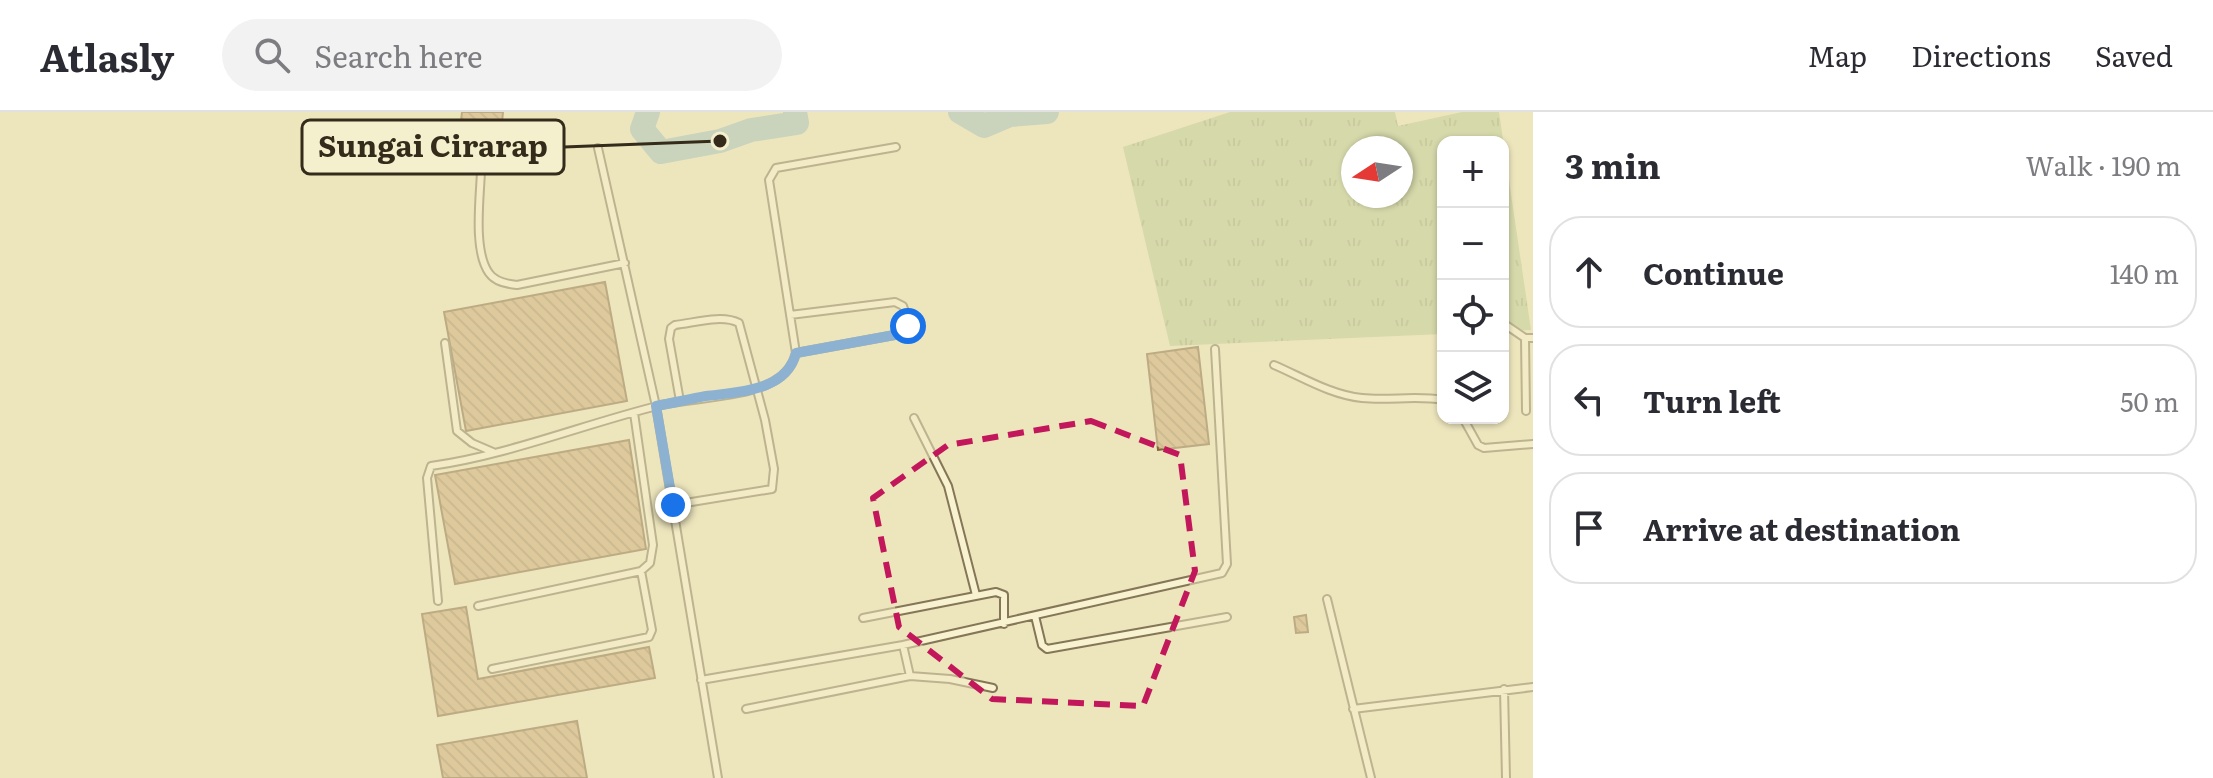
<!DOCTYPE html>
<meta charset="utf-8">
<style>
body{margin:0;font-family:Literata,serif;background:#f2f2f3;color:#2b2b33}
.controls{position:absolute;right:24px;top:24px;display:grid;overflow:hidden;border-radius:16px;box-shadow:0 2px 6px #0004}
.controls button{width:72px;height:72px;display:grid;place-items:center;padding:0;border:0;border-bottom:2px solid #e1e1e2;background:#fff;color:#2b2b33;font:40px sans-serif}
.compass{position:absolute;left:1341px;top:24px;width:72px;height:72px;border-radius:50%;background:#fff;box-shadow:0 2px 6px #0004;rotate:258deg}
.stop{position:absolute;width:24px;height:24px;margin:-18px;border:6px solid #1a73e8;border-radius:50%;background:#fff}
.stop.end{background:#1a73e8;border-color:#fff;box-shadow:0 2px 8px #0008}
.list{margin:0;padding:0;list-style:none}
h2{display:flex;justify-content:space-between;align-items:center;height:104px;margin:0;padding:0 32px;font-size:34px}
h2 small{font-size:26px;font-weight:400;color:#7c7c81}
.list li{display:grid;grid-template-columns:52px 1fr auto;gap:24px;align-items:center;box-sizing:border-box;height:112px;margin:0 16px 16px;padding:0 16px;border:2px solid #e1e1e2;border-radius:32px}
.list b{display:block;font-size:30px;white-space:nowrap}
.list em{font-size:26px;font-style:normal;color:#7c7c81}
.icon{flex:none;width:44px;height:44px;fill:none;stroke:currentColor;stroke-width:2;stroke-linecap:round;stroke-linejoin:round}
.map{position:relative;flex:none;width:1533px;height:666px;overflow:hidden}
header{display:flex;align-items:center;gap:48px;box-sizing:border-box;height:112px;padding:0 40px;background:#fff;border-bottom:2px solid #e1e1e2}
header strong{font-size:38px}
nav{display:flex;gap:44px;margin-inline-start:auto;font-size:28px}
.search{width:560px;height:72px;background:#f2f2f3;display:flex;align-items:center;gap:20px;box-sizing:border-box;padding:0 28px;border-radius:44px;color:#7c7c81;font-size:30px}
main{display:flex}
aside{flex:1;background:#fff}
.map>svg:first-child{display:block}
.grass{fill:url(#grass-tufts);fill-rule:evenodd}
.lines{fill:none;stroke-linecap:round;stroke-linejoin:round}
.river{stroke:#a1beba;stroke-width:24}
.building{fill:url(#building-back-hatch);stroke:#83643d;stroke-width:2}
.service-casing{stroke:#847657;stroke-width:10}
.service{stroke:#f8f2d0;stroke-width:6}
.route{stroke:#1a73e8;stroke-width:10}
.marked{fill:none;stroke:#c2185b;stroke-width:6;stroke-dasharray:16 10;stroke-linejoin:round}
.leader{fill:none;stroke:#342b1b;stroke-width:3}
.callout-dot{fill:#342b1b;stroke:#f4efcd;stroke-width:3}
.callout{fill:#f4efcd;stroke:#342b1b;stroke-width:3}
.callout-label{font-size:30px;text-anchor:middle;font-weight:bold;fill:#342b1b}
</style>
<header>
<strong>Atlasly</strong>
<div class="search"><svg class="icon" aria-label="search" viewBox="0 0 24 24"><circle cx="10" cy="10" r="6"/><path d="M15 15l6 6"/></svg>Search here</div>
<nav><a>Map</a><a>Directions</a><a>Saved</a></nav>
</header>
<main>
<div class="map">
<svg width="1533" height="666" viewBox="0 0 1533 666">
<defs>
<pattern id="grass-tufts" width="24" height="20" patternUnits="userSpaceOnUse" patternTransform="scale(2)"><rect width="24" height="20" fill="#bbca92"/><path d="M3 7l-1-3M5 7V3M7 7l1-3M15 17l-1-3M17 17v-4M19 17l1-3" fill="none" stroke="#a1ae7d"/></pattern>
<pattern id="building-back-hatch" width="6" height="6" patternUnits="userSpaceOnUse" patternTransform="scale(2)"><rect width="6" height="6" fill="#cba673"/><path d="M-1 5l2 2M0 0l6 6M5-1l2 2" fill="none" stroke="#a6875e"/></pattern>
</defs>
<rect width="100%" height="100%" fill="#ede6bd"/>
<path class="grass" d="M1230,0H1395L1398,14L1462,0H1499L1531,218L1503,219V30H1443V222L1170,234L1123,35ZM1353,36H1401V84H1353Z"/>
<g class="lines">
<path class="river" d="M648,0L642,17L661,40L720,29L751,18L797,11L795,0
M960,0L984,14L1010,3L1047,0"/>
</g>
<path class="building" d="M462,0H503L500,30L459,26Z
M605,170L627,289L466,319L444,200Z
M1198,235L1209,332L1158,338L1147,242Z
M629,328L646,437L455,472L435,363Z
M466,495L478,567L649,535L655,566L438,604L422,502Z
M1306,503L1308,520L1296,521L1294,505Z
M577,609L587,666H443L437,633Z"/>
<g class="lines">
<g class="service-casing">
<path id="service" d="M598,36L656,294L718,666
M481,59C480,86 473,139 489,161C495,170 507,172 517,173L625,151
M790,203L895,190L903,194L908,208V218L900,222L796,241
M1503,211L1525,226H1533
M1525,226L1526,299
M445,231L457,319L472,331L493,340
M1274,253C1302,265 1331,283 1362,286C1389,289 1416,283 1443,288
M914,306L948,374L976,483
M1463,306L1478,333L1484,336L1533,332
M673,393L772,377L774,357L765,308L739,211C722,202 694,211 675,213L671,216L669,227L680,289
M1327,487L1371,666
M438,489L427,366L431,354C509,343 584,312 661,293C694,286 747,285 774,269C785,263 793,253 796,241L769,68L776,56L896,35
M478,494L641,459L650,451L653,433L634,301
M1035,504L1042,533L1047,537L1227,505
M863,506L996,480L1004,483V512
M903,533L910,564
M492,557L649,525L652,518L641,459
M701,568L903,533L1222,461L1227,452L1215,237
M1504,577L1506,666
M746,597L910,564L950,567L993,576
M1353,597L1533,575"/>
</g>
<use href="#service" class="service"/>
</g>
<g class="lines">
<path class="route" d="M673,393L656,294C673,291 689,287 706,284C737,280 786,280 796,241L900,222L906,220L908,214"/>
</g>
<path d="M0 0H1533V666H0ZM1091,309L1180,343L1195,459L1143,594L992,587L899,515L873,386L948,333Z" fill="#ede6bd" fill-opacity=".55" fill-rule="evenodd"/>
<path class="marked" d="M1091,309L1180,343L1195,459L1143,594L992,587L899,515L873,386L948,333Z"/>
<path class="leader" d="M720 29L564 35"/>
<circle class="callout-dot" cx="720" cy="29" r="8"/>
<rect class="callout" x="302" y="8" width="262" height="54" rx="8"/>
<g class="callout-label">
<text x="433" y="45">Sungai Cirarap</text>
</g>
</svg>
<div class="controls">
<button>+</button>
<button>−</button>
<button><svg class="icon" aria-label="locate" viewBox="0 0 24 24"><circle cx="12" cy="12" r="6"/><path d="M12 2v4M12 18v4M2 12h4M18 12h4"/></svg></button>
<button><svg class="icon" aria-label="layers" viewBox="0 0 24 24"><path d="M12 4l9 5-9 5-9-5zM3 14l9 5 9-5"/></svg></button>
</div>
<svg class="compass" viewBox="-18 -18 36 36"><path d="M0-13l5 13h-10z" fill="#e53935"/><path d="M0 13l5-13h-10z" fill="#7c7c81"/></svg>
<div class="stop" style="left:908px;top:214px"></div>
<div class="stop end" style="left:673px;top:393px"></div>
</div>
<aside>
<h2>3 min<small>Walk · 190 m</small></h2>
<ul class="list">
<li><svg class="icon" aria-label="ahead" viewBox="0 0 24 24"><path d="M12 20V5M6 11l6-6 6 6"/></svg><div><b>Continue</b></div><em>140 m</em></li>
<li><svg class="icon" aria-label="left" viewBox="0 0 24 24"><path d="M17 20v-9H6M10 6l-5 5 5 5"/></svg><div><b>Turn left</b></div><em>50 m</em></li>
<li><svg class="icon" aria-label="arrive" viewBox="0 0 24 24"><path d="M6 21V4h12l-3 4 3 4H6"/></svg><div><b>Arrive at destination</b></div></li>
</ul>
</aside>
</main>
